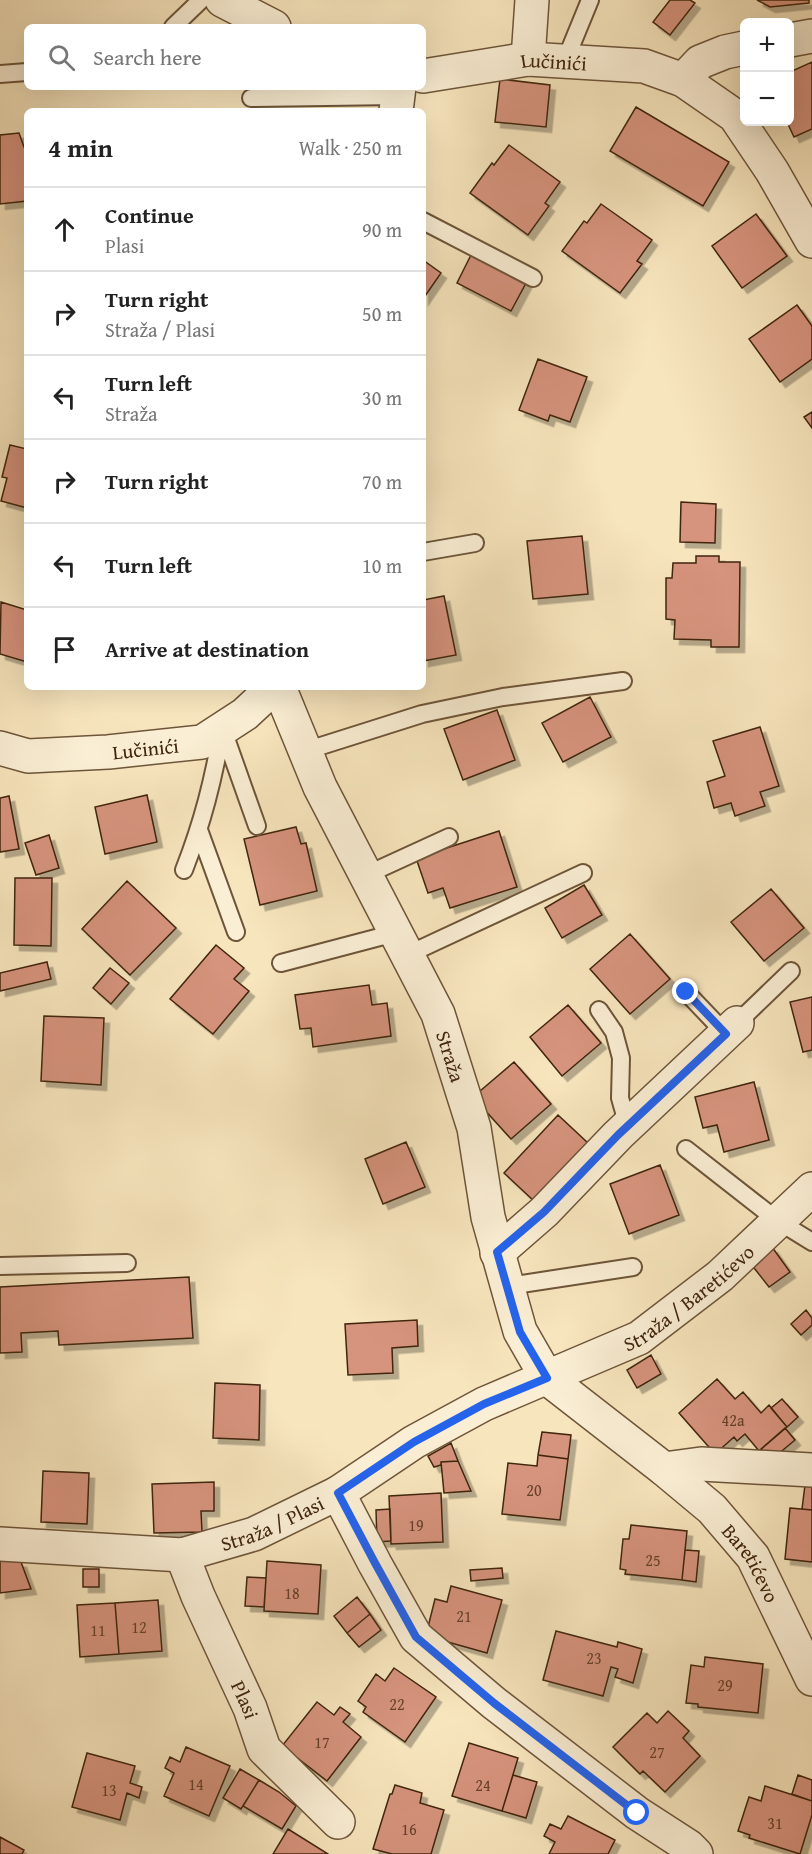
<!DOCTYPE html>
<meta charset="utf-8">
<style>
body{margin:0;font-family:"Gentium Book Plus",serif;background:#f2f2f2;color:#222}
.controls{position:absolute;right:18px;top:18px;display:grid;overflow:hidden;border-radius:9px;box-shadow:0 6px 24px #0002}
.controls button{width:54px;height:54px;display:grid;place-items:center;padding:0;border:0;border-bottom:2px solid #e0e0e0;background:#fff;color:#222;font:30px sans-serif}
.stop{position:absolute;width:18px;height:18px;margin:-14px;border:4px solid #2563eb;border-radius:50%;background:#fff}
.stop.end{background:#2563eb;border-color:#fff;box-shadow:0 2px 6px #0008}
.list{margin:0;padding:0;list-style:none}
h2{display:flex;justify-content:space-between;align-items:center;height:78px;margin:0;padding:0 24px;font-size:26px}
h2 small{font-size:20px;font-weight:400;color:#767676}
.list li{display:grid;grid-template-columns:39px 1fr auto;gap:18px;align-items:center;box-sizing:border-box;height:84px;padding:0 24px;border-top:2px solid #e0e0e0}
.list b{display:block;font-size:22px;white-space:nowrap}
.list p{margin:0;font-size:20px;white-space:nowrap;color:#767676}
.list em{font-size:20px;font-style:normal;color:#767676}
.icon{flex:none;width:33px;height:33px;fill:none;stroke:currentColor;stroke-width:2;stroke-linecap:round;stroke-linejoin:round}
.map{position:relative;flex:none;width:812px;height:1854px;overflow:hidden}
.search{position:absolute;background:#fff;box-shadow:0 6px 24px #0002;left:24px;top:24px;width:402px;height:66px;display:flex;align-items:center;gap:15px;box-sizing:border-box;padding:0 21px;border-radius:9px;color:#767676;font-size:22px}
.panel{position:absolute;background:#fff;box-shadow:0 6px 24px #0002;left:24px;top:108px;width:402px;height:582px;border-radius:9px}
.map>svg:first-child{display:block}
.building{fill:#d6937d;stroke:#40250d;stroke-width:1.5;filter:url(#shadow)}
.lines{fill:none;stroke-linecap:round;stroke-linejoin:round}
.service-casing{stroke:#6e5539;stroke-width:20}
.minor-casing{stroke:#6e5539;stroke-width:36}
.service{stroke:#faeed4;stroke-width:16}
.minor{stroke:#faeed4;stroke-width:33}
.route{stroke:#2563eb;stroke-width:8}
.labels{text-anchor:middle;dominant-baseline:central;stroke-width:5;stroke-linejoin:round;paint-order:stroke}
.number-label{font-size:16px;fill:#664029}
.street-label{font-size:20px;fill:#40250d;stroke:#faeed4}
</style>
<div class="map">
<svg width="812" height="1854" viewBox="0 0 812 1854">
<defs>
<filter id="shadow"><feDropShadow dx="5.5" dy="5.5" stdDeviation="0" flood-color="#0004"/></filter>
</defs>
<rect width="100%" height="100%" fill="#f7e5bd"/>
<filter id="stains"><feTurbulence type="fractalNoise" baseFrequency=".00333" numOctaves="4"/><feColorMatrix values="0 0 0 0 .2 0 0 0 0 .09 0 0 0 0 .02 0 0 0 .5 -.17"/></filter>
<radialGradient id="worn" r=".72"><stop offset=".6" stop-color="#630" stop-opacity="0"/><stop offset="1" stop-color="#630" stop-opacity=".3"/></radialGradient>
<path class="building" d="M670,0H690L695,3L670,35L653,22Z
M757,0H809V3L770,7Z
M812,62V129L794,137L787,122H790V72Z
M500,79L550,85L546,127L495,122Z
M636,107L729,162L703,206L610,151Z
M19,133L24,147H27V201L0,204V135Z
M509,145L560,182L545,203L549,206L528,235L470,193L492,163L494,165Z
M601,204L652,240L637,261L642,264L620,293L562,251L584,221L587,223Z
M756,214L787,256L742,288L712,246Z
M471,255L526,283L511,311L457,283Z
M423,260L441,273L423,299Z
M797,305L812,326V359L780,382L749,339Z
M538,359L587,377L570,422L550,415L548,421L519,410Z
M812,412V428L804,417Z
M10,445L27,449V508L1,501L7,478L2,477Z
M681,502L716,504L715,543L680,542Z
M582,536L588,594L533,599L527,541Z
M696,556H719V562H740L739,647H711V640L674,639L675,620L666,619V578H672L673,563H696Z
M444,596L456,655L423,661V600Z
M1,602L27,610V662L0,654Z
M590,697L611,737L563,762L542,723Z
M497,710L515,760L463,780L444,729Z
M760,727L779,786L760,792L765,806L735,816L731,803L714,808L707,782L725,776L713,741Z
M147,795L157,842L105,854L95,807Z
M9,796L19,849L0,852V798Z
M296,827L301,844L306,843L317,891L260,905L244,839Z
M499,831L517,887L450,908L443,888L428,893L416,858Z
M49,835L59,868L36,875L25,843Z
M15,878H52L51,946L14,945Z
M127,881L176,928L130,975L82,929Z
M584,885L602,915L562,938L545,908Z
M771,889L804,928L764,961L731,922Z
M630,934L670,979L630,1014L590,969Z
M216,945L244,968L234,979L249,991L213,1034L170,999Z
M47,962L51,979L0,991V973Z
M110,968L129,983L111,1004L93,988Z
M369,985L372,1005L387,1003L391,1036L313,1047L311,1028L300,1029L295,995Z
M812,997V1050L803,1052L790,1002Z
M568,1005L601,1043L562,1076L530,1037Z
M44,1016L104,1018L101,1085L41,1081Z
M514,1062L551,1104L511,1139L473,1097Z
M754,1082L769,1140L724,1152L717,1125L703,1128L695,1097Z
M558,1115L589,1144L535,1202L504,1173Z
M406,1142L425,1187L383,1204L365,1159Z
M660,1165L679,1215L629,1234L610,1184Z
M772,1247L790,1272L769,1287L751,1264Z
M189,1277L193,1338L59,1345L58,1331L21,1333L22,1352L0,1353V1287Z
M806,1310L812,1318V1325L801,1335L791,1324Z
M417,1320L418,1346L392,1348L393,1373L348,1375L345,1324Z
M651,1355L661,1374L637,1388L627,1370Z
M717,1379L735,1399L743,1392L761,1413L769,1405L787,1427L759,1451L745,1434L737,1441L734,1437L715,1454L679,1413Z
M215,1383L260,1385L259,1440L213,1438Z
M782,1399L798,1417L787,1427L771,1408Z
M785,1428L795,1440L771,1460L761,1449Z
M542,1432L571,1435L568,1459L538,1455Z
M451,1443L458,1461L441,1462V1465L434,1467L428,1456Z
M538,1455L568,1459L560,1520L502,1514L508,1463L537,1466Z
M458,1461L471,1491L444,1493L441,1462Z
M43,1471L89,1473L87,1524L41,1522Z
M214,1482V1511H201L202,1532L154,1533L152,1484Z
M805,1485L812,1486V1510L802,1509Z
M441,1493L443,1542L391,1544L389,1496Z
M790,1508L812,1510V1562L785,1559Z
M390,1509L391,1541L377,1542L376,1510Z
M631,1525L687,1531L682,1580L625,1574L626,1570L620,1569L623,1539H629Z
M685,1550L699,1551L696,1582L682,1580Z
M0,1560L21,1562L31,1589L0,1593Z
M267,1561L321,1565L318,1614L264,1611Z
M502,1568L503,1578L471,1581L470,1570Z
M83,1569H99V1587H83Z
M247,1577L266,1578L264,1607L245,1606Z
M451,1586L502,1600L487,1653L437,1639L438,1634L427,1631L435,1599L447,1602Z
M357,1597L370,1614L347,1633L334,1616Z
M158,1600L162,1651L119,1654L115,1603Z
M115,1603L119,1654L80,1657L77,1605Z
M370,1614L381,1630L359,1647L347,1633Z
M556,1631L617,1647L618,1642L642,1649L633,1683L615,1677L618,1669L611,1667L603,1696L543,1680Z
M705,1657L763,1664L758,1713L698,1707V1704L686,1703L691,1665L704,1667Z
M394,1668L436,1697L405,1742L363,1712L366,1707L358,1701L376,1674L385,1681Z
M317,1702L334,1715L340,1707L350,1714L343,1722L361,1737L327,1781L282,1746Z
M668,1711L689,1731L683,1738L700,1756L665,1792L643,1771L640,1774L613,1747L647,1713L657,1723Z
M469,1743L518,1758L502,1811L452,1796Z
M186,1747L230,1766L209,1816L164,1796L174,1773L165,1768L170,1757L180,1762Z
M87,1753L135,1766L130,1783L142,1787L139,1798L127,1793L120,1820L72,1807Z
M240,1769L259,1780L241,1809L223,1798Z
M513,1775L537,1782L526,1818L502,1811Z
M798,1775L812,1780V1801L792,1794Z
M259,1780L279,1792L296,1806L282,1829L243,1806Z
M395,1785L422,1793L420,1803L444,1810L431,1854H392L373,1849L390,1794H392Z
M765,1786L812,1801V1815L800,1854L749,1838L750,1835L738,1831L749,1797L761,1801Z
M568,1816L615,1840L608,1854H549L555,1842L544,1836L550,1824L561,1829Z
M288,1829L328,1854H273Z
M0,1837L24,1850L22,1854H0Z"/>
<g class="lines">
<g class="service-casing">
<path id="service" d="M173,27L201,0
M565,61L590,0
M0,74L27,72
M251,98L398,96
M423,221L533,278
M423,552L475,543
M223,730L257,826
M305,751L422,714L503,697L623,681
M199,830L236,932
M184,870C203,821 213,781 222,730
M366,875L449,837
M407,955L583,873
M281,963L395,933
M686,992L726,1034
M599,1010L614,1032L621,1058L620,1098L628,1126
M737,1023L791,971
M686,1149L778,1221L812,1242
M0,1266L127,1263
M508,1286L633,1267"/>
</g>
<g class="minor-casing">
<g id="minor">
<path d="M222,0L274,27"/>
<path d="M790,40L812,36"/>
<path d="M528,59L532,0"/>
<path id="s1" d="M423,76L528,59L644,66L683,80L735,116L772,171L812,241"/>
<path d="M683,80L700,62L725,52L744,48"/>
<path d="M396,111L399,87"/>
<path id="s2" d="M279,687L320,787L438,1014L474,1128L488,1217L520,1331L547,1378L664,1469L712,1509L753,1557L812,1679"/>
<path id="s3" d="M0,748L28,756L108,752L202,742L245,714L274,687"/>
<path d="M497,1253L544,1212L618,1135L737,1023"/>
<path d="M664,1469L701,1464L812,1470"/>
<path d="M338,1493L375,1564L416,1637L494,1703L637,1813L688,1846L696,1854"/>
<path id="s4" d="M0,1544L182,1555L254,1534L338,1493L414,1442L484,1404L639,1338L720,1276L812,1189"/>
<path id="s5" d="M182,1555L198,1596L250,1708L264,1749L338,1822"/>
</g>
</g>
<use href="#service" class="service"/>
<use href="#minor" class="minor"/>
</g>
<g class="lines">
<path class="route" d="M637,1813L494,1703L416,1637L375,1563L338,1493L414,1442L484,1404L547,1378L520,1332L497,1252L544,1212L618,1135L726,1034L686,992"/>
</g>
<g class="labels">
<g class="number-label">
<text x="733" y="1420">42a</text>
<text x="534" y="1490">20</text>
<text x="416" y="1525">19</text>
<text x="653" y="1560">25</text>
<text x="292" y="1593">18</text>
<text x="464" y="1616">21</text>
<text x="139" y="1627">12</text>
<text x="98" y="1630">11</text>
<text x="594" y="1658">23</text>
<text x="725" y="1685">29</text>
<text x="397" y="1704">22</text>
<text x="322" y="1742">17</text>
<text x="657" y="1752">27</text>
<text x="196" y="1784">14</text>
<text x="483" y="1785">24</text>
<text x="109" y="1790">13</text>
<text x="775" y="1823">31</text>
<text x="409" y="1829">16</text>
</g>
<g class="street-label">
<text stroke="none"><textPath href="#s1" startOffset="132">Lučinići</textPath></text>
<text stroke="none"><textPath href="#s3" startOffset="147">Lučinići</textPath></text>
<text stroke="none"><textPath href="#s2" startOffset="408">Straža</textPath></text>
<text stroke="none"><textPath href="#s4" startOffset="754">Straža / Baretićevo</textPath></text>
<text stroke="none"><textPath href="#s4" startOffset="278">Straža / Plasi</textPath></text>
<text stroke="none"><textPath href="#s2" startOffset="1024">Baretićevo</textPath></text>
<text stroke="none"><textPath href="#s5" startOffset="158">Plasi</textPath></text>
</g>
</g>
<rect width="100%" height="100%" filter="url(#stains)"/>
<rect width="100%" height="100%" fill="url(#worn)"/>
</svg>
<div class="controls">
<button>+</button>
<button>−</button>
</div>
<div class="stop" style="left:637px;top:1813px"></div>
<div class="stop end" style="left:686px;top:992px"></div>
<div class="search"><svg class="icon" aria-label="search" viewBox="0 0 24 24"><circle cx="10" cy="10" r="6"/><path d="M15 15l6 6"/></svg>Search here</div>
<section class="panel">
<h2>4 min<small>Walk · 250 m</small></h2>
<ul class="list">
<li><svg class="icon" aria-label="ahead" viewBox="0 0 24 24"><path d="M12 20V5M6 11l6-6 6 6"/></svg><div><b>Continue</b><p>Plasi</p></div><em>90 m</em></li>
<li><svg class="icon" aria-label="right" viewBox="0 0 24 24"><path d="M7 20v-9h11M14 6l5 5-5 5"/></svg><div><b>Turn right</b><p>Straža / Plasi</p></div><em>50 m</em></li>
<li><svg class="icon" aria-label="left" viewBox="0 0 24 24"><path d="M17 20v-9H6M10 6l-5 5 5 5"/></svg><div><b>Turn left</b><p>Straža</p></div><em>30 m</em></li>
<li><svg class="icon" aria-label="right" viewBox="0 0 24 24"><path d="M7 20v-9h11M14 6l5 5-5 5"/></svg><div><b>Turn right</b></div><em>70 m</em></li>
<li><svg class="icon" aria-label="left" viewBox="0 0 24 24"><path d="M17 20v-9H6M10 6l-5 5 5 5"/></svg><div><b>Turn left</b></div><em>10 m</em></li>
<li><svg class="icon" aria-label="arrive" viewBox="0 0 24 24"><path d="M6 21V4h12l-3 4 3 4H6"/></svg><div><b>Arrive at destination</b></div></li>
</ul>
</section>
</div>
